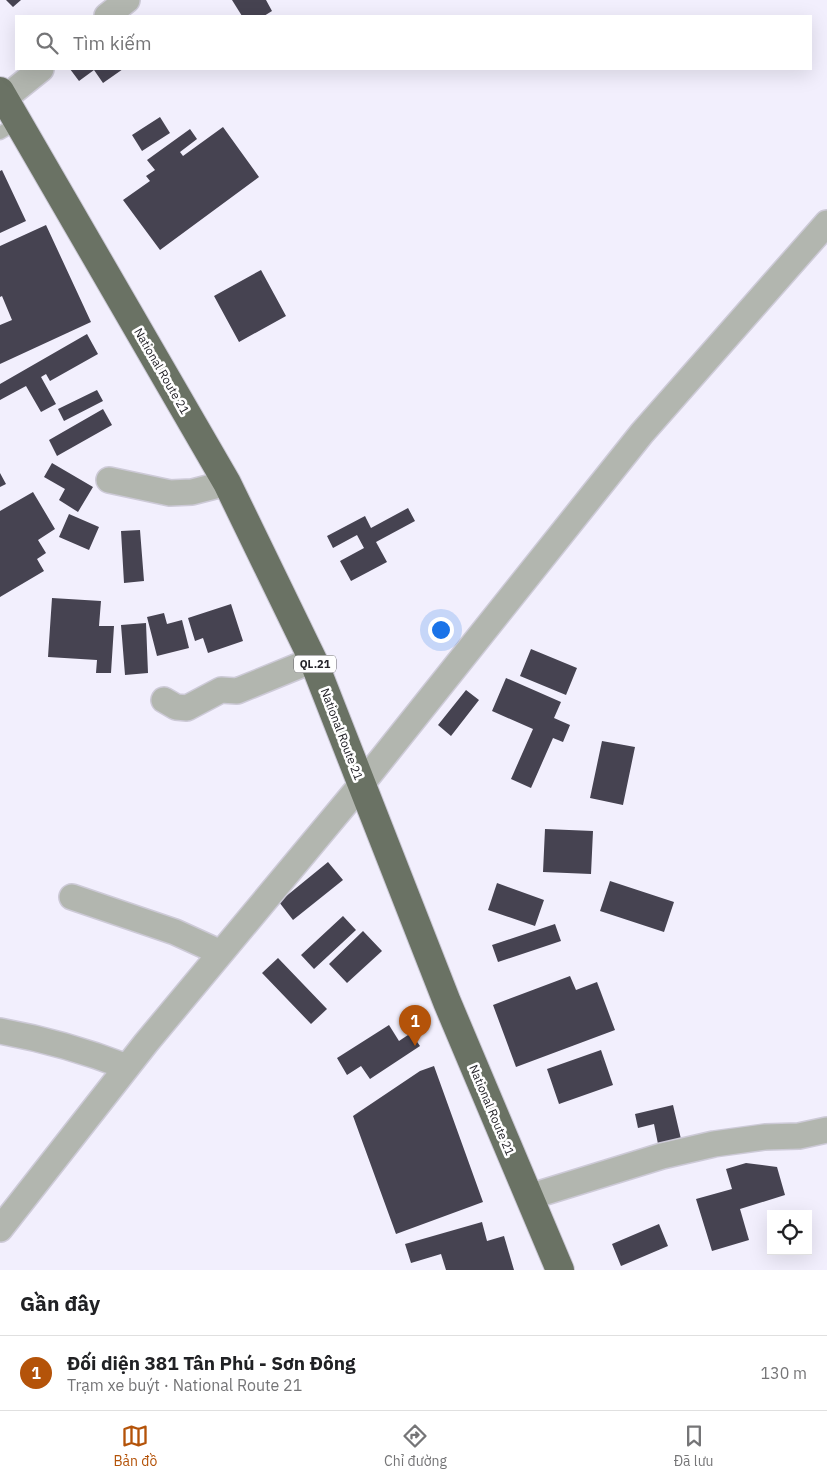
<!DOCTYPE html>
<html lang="vi">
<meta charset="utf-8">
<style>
body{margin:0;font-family:"IBM Plex Sans",sans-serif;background:#f2f2f2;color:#202124}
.controls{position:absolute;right:15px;bottom:15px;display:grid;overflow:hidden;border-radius:0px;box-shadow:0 5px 20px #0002}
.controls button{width:45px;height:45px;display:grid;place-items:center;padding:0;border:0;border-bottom:1px solid #e0e0e0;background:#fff;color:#202124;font:25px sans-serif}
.you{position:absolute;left:440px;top:629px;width:18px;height:18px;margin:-12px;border:4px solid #fff;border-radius:50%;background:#1a73e8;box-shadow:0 0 0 8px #1a73e833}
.badge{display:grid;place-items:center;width:32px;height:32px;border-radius:50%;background:#b45309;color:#fff;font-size:16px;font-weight:700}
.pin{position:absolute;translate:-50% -41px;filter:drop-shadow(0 1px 2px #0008)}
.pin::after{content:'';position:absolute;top:26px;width:18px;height:15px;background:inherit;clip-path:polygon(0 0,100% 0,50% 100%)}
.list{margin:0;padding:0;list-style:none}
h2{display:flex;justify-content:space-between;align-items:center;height:65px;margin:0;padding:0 20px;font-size:21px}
h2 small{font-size:16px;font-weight:400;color:#757577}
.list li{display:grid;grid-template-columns:32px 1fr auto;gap:15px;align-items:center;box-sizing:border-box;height:75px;padding:0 20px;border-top:1px solid #e0e0e0}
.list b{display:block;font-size:19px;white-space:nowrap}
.list p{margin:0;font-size:16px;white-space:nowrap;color:#757577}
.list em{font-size:16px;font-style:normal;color:#757577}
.icon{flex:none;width:28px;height:28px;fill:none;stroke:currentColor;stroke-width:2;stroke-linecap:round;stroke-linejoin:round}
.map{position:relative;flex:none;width:827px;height:1270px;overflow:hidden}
.search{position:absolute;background:#fff;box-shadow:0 5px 20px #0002;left:15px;right:15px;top:15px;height:55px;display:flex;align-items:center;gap:12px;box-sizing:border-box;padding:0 18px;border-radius:0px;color:#757577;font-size:19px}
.sheet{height:140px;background:#fff}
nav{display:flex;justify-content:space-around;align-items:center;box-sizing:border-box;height:70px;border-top:1px solid #e0e0e0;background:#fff;font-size:14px;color:#757577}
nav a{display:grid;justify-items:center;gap:2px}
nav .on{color:#b45309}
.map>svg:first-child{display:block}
.building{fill:#464351}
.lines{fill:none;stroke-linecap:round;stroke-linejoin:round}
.lane-casing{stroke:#cdcad7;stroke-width:15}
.street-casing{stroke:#cdcad7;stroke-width:28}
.highway-casing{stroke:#cdcad7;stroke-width:30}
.lane{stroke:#b2b6af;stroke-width:12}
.street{stroke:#b2b6af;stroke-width:25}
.highway{stroke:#6a7264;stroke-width:28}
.labels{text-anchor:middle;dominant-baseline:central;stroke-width:5;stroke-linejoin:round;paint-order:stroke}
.shield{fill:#fff;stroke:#666569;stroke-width:1}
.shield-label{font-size:11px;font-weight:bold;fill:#242329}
.street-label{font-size:12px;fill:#242329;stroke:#fff}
</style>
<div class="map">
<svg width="827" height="1270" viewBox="0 0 827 1270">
<rect width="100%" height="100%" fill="#f2effd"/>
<path class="building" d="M6,0H21L13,7Z
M232,0H266L272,11L264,16H242Z
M70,69H123L103,83L94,70L79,81Z
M160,117L170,133L142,151L132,135Z
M223,127L259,177L160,250L123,200L150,181L146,176L155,170L147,160L190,129L197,139L180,152L183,156Z
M2,170L26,221L0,233V171Z
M46,225L91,322L0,364V325L12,320L2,296L0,297V246Z
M261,270L286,316L239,342L214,296Z
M87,334L98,354L50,381L46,374L41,377L56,404L41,412L26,386L0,400V384Z
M97,390L103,401L64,421L58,409Z
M103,409L112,425L57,456L49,440Z
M52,463L93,487L78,512L59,500L65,489L44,477Z
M0,473L6,484L0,487Z
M33,492L55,529L38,540L46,553L37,559L44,571L0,597V511Z
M408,508L415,521L376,542L387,562L351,581L340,561L364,548L357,535L333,548L327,536L365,516L371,528Z
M69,514L99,527L89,550L59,537Z
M140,530L144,581L124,583L121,531Z
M52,598L101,601L99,626H114L111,673H96L97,660L48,657Z
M231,604L243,641L208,653L203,638L195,641L188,618Z
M164,613L167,624L182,620L189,648L157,656L147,617Z
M146,623L148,673L125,675L121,625Z
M531,649L577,668L566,695L520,676Z
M506,678L561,702L554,718L570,725L563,742L553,738L531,788L511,779L533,729L492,711Z
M466,690L479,700L451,736L438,725Z
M602,741L635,747L623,805L590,798Z
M545,829L593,831L591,874L543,872Z
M328,862L343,880L293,920L279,902Z
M610,881L674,902L664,932L600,911Z
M497,883L544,900L535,926L488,910Z
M343,916L356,930L314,969L301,955Z
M555,924L561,941L498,962L492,945Z
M363,931L382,951L347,983L329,964Z
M278,958L327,1009L311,1024L262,973Z
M570,976L576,990L597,982L615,1030L516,1067L493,1005Z
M389,1025L399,1041L411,1033L420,1046L370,1079L361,1066L347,1075L337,1058Z
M601,1050L613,1085L559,1104L547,1069Z
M434,1066L483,1202L396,1234L353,1116L420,1071Z
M673,1105L681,1139L658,1144L654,1124L638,1128L635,1114Z
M746,1163L777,1167L785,1195L740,1209L749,1240L712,1251L696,1199L732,1189L726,1169Z
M482,1222L487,1241L504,1236L514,1270H446L441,1254L411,1263L405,1244Z
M659,1224L668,1246L621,1266L612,1244Z"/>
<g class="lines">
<g class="lane-casing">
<path id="lane" d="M0,133L19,122"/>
</g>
<g class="street-casing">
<path id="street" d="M107,16L127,0
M5,98L41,69
M109,480L170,493L192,492L227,483
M164,700L176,707L187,708L221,690L237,691L313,660
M72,897L175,932L221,953
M0,1031C44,1039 86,1051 127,1067
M529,1197L662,1156L714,1144L765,1137L799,1136L827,1130
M0,1229L146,1043L361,785L642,433L827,223"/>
</g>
<g class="highway-casing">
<path id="highway" d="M0,91L227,483L313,660L447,1002L560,1270"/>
</g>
<use href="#lane" class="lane"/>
<use href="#street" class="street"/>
<use href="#highway" class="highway"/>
</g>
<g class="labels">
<rect class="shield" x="294" y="655.5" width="42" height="17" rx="4"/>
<g class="shield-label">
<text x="315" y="664">QL.21</text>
</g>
<g class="street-label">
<text transform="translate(162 371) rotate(60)">National Route 21</text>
<text transform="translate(342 734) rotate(69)">National Route 21</text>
<text transform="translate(492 1110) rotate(67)">National Route 21</text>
</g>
</g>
</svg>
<div class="controls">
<button><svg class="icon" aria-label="locate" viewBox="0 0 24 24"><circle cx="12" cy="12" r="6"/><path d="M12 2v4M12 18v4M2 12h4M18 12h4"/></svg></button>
</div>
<div class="you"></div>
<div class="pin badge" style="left:415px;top:1046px">1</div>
<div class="search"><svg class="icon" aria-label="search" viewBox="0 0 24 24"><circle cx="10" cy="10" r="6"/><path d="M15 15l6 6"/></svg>Tìm kiếm</div>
</div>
<section class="sheet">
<h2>Gần đây<small></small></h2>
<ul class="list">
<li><span class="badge">1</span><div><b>Đối diện 381 Tân Phú - Sơn Đông</b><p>Trạm xe buýt · National Route 21</p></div><em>130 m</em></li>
</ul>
</section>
<nav>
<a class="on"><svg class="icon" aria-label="map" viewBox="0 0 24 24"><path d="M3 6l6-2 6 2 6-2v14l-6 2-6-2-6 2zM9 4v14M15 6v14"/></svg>Bản đồ</a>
<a><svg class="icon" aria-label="directions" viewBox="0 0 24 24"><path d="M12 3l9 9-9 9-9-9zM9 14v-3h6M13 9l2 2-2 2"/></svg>Chỉ đường</a>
<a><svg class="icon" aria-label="saved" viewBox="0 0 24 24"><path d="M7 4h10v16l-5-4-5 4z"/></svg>Đã lưu</a>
</nav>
